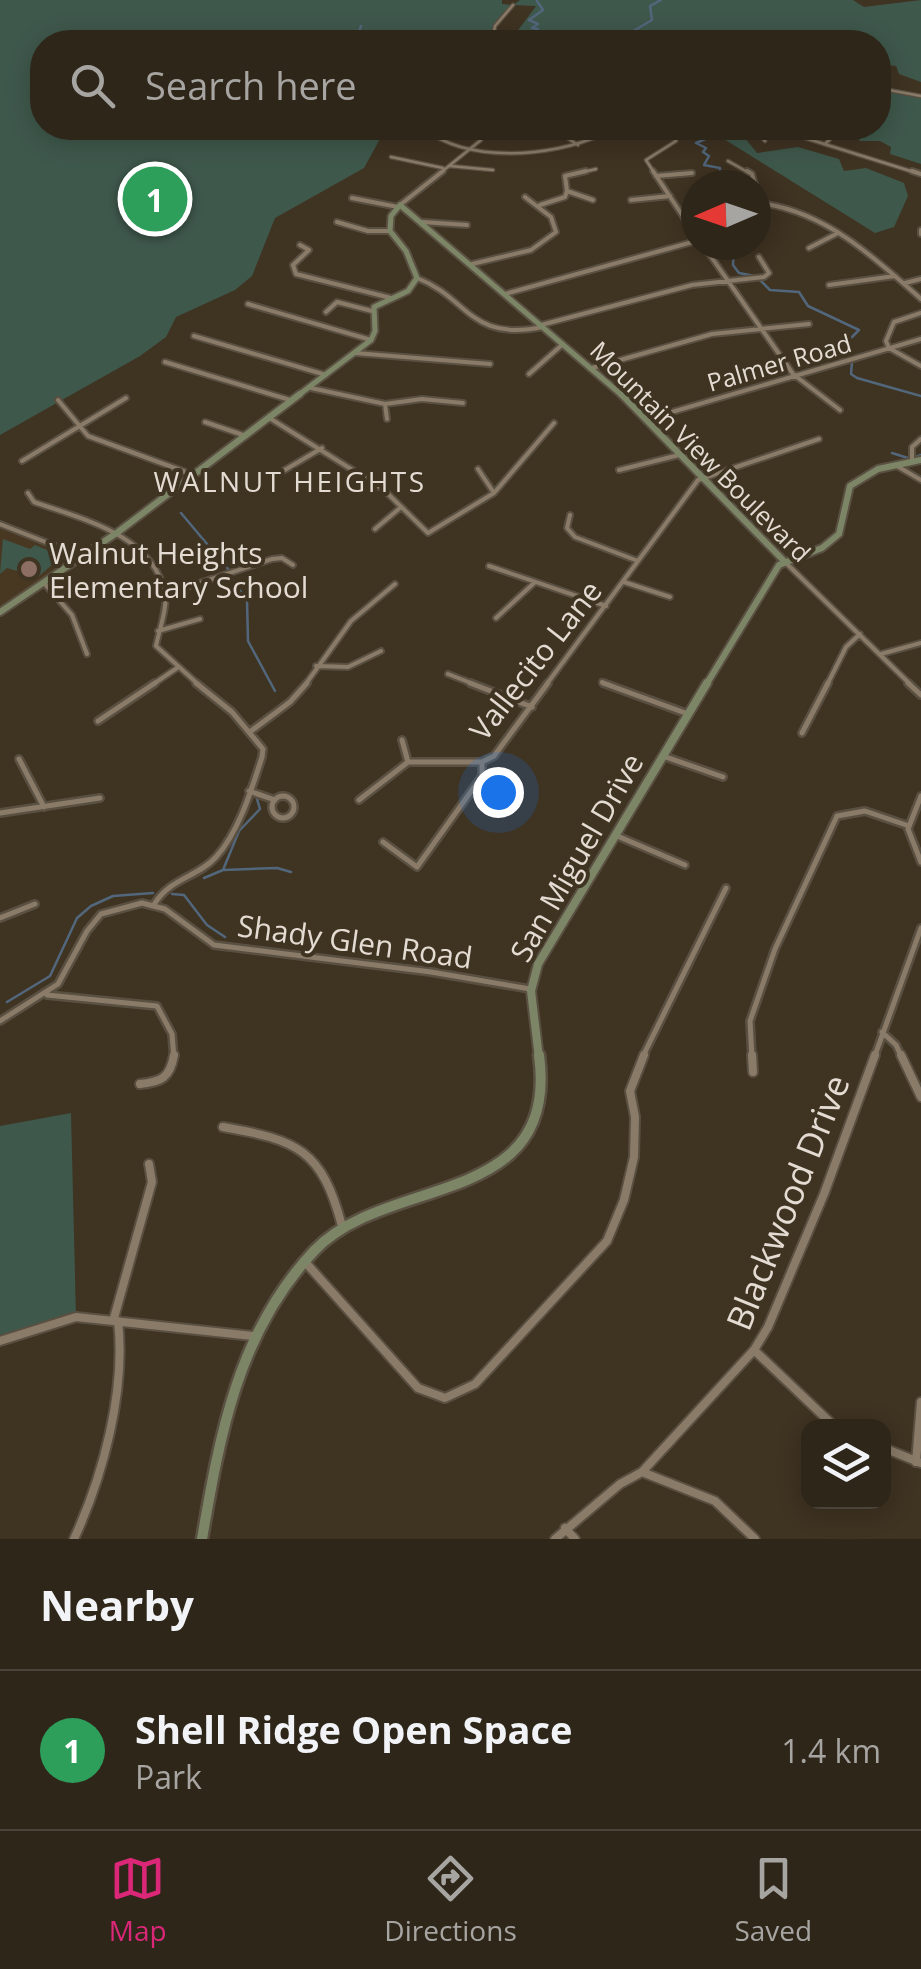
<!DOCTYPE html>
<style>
body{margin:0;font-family:"Open Sans",sans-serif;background:#3b3227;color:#f1f3f6}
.controls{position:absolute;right:30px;bottom:30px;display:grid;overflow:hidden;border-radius:20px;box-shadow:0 5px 25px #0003}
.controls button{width:90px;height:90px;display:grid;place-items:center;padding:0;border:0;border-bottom:2px solid #4a4339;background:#2f261a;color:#f1f3f6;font:50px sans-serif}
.compass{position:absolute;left:681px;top:170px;width:90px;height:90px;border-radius:50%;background:#2f261a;box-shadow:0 5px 25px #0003;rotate:268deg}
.you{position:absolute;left:498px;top:792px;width:35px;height:35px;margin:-25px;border:8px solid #fff;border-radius:50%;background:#1a73e8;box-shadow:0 0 0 15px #1a73e833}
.badge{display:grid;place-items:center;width:65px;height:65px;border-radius:50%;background:#db2777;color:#fff;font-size:32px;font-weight:700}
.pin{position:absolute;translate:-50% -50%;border:5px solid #fff;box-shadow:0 2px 10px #0006}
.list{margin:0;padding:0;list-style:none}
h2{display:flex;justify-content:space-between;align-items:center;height:130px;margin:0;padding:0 40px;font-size:42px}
h2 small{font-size:32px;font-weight:400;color:#a7a5a2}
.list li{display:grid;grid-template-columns:65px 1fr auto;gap:30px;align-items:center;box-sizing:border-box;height:160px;padding:0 40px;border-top:2px solid #4a4339}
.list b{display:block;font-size:38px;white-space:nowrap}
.list p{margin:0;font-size:32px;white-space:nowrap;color:#a7a5a2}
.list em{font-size:32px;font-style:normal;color:#a7a5a2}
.icon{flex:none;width:55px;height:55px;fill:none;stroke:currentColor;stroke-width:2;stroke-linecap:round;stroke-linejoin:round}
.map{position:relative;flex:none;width:921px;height:1539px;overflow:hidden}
.search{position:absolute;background:#2f261a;box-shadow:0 5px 25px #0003;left:30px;right:30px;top:30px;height:110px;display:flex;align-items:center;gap:25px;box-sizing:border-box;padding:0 35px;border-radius:40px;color:#a7a5a2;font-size:38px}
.sheet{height:290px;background:#2f261a}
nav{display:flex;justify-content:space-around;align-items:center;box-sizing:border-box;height:140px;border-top:2px solid #4a4339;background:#2f261a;font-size:28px;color:#a7a5a2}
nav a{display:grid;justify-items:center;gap:5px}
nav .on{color:#db2777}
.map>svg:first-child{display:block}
.built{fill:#483821}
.green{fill:#3f584c}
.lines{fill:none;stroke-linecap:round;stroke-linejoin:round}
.stream{stroke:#52677c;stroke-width:2.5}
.street-far3-casing{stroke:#5a5042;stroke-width:5}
.street-far2-casing{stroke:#5a5042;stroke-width:8}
.street-far1-casing{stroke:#5a5042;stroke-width:10}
.street-casing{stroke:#5a5042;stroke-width:12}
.secondary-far3-casing{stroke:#5a5042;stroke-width:9}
.secondary-far2-casing{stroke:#5a5042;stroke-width:10}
.secondary-far1-casing{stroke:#5a5042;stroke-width:12}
.secondary-casing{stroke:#5a5042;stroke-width:15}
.street-far3{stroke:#897b68;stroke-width:2.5}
.street-far2{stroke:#897b68;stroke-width:4}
.street-far1{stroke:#897b68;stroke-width:5}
.street{stroke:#897b68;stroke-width:8}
.secondary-far3{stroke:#7c8667;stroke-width:5}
.secondary-far2{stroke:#7c8667;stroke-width:6}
.secondary-far1{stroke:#7c8667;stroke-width:8}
.secondary{stroke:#7c8667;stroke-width:10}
.education-dot{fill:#8d6e63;stroke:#3f3322;stroke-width:4}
.labels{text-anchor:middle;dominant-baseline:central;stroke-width:8;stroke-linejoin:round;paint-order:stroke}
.far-street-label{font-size:25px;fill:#e4dcd2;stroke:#3f3322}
.far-neighbourhood-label{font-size:28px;letter-spacing:2.5px;fill:#e4dcd2;stroke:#3f3322}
.poi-label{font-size:30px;fill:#e4dcd2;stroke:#3f3322;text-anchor:start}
.street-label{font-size:30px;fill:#e4dcd2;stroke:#3f3322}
.near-street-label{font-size:35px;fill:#e4dcd2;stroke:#3f3322}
</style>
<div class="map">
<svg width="921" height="1539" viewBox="0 0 921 1539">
<rect width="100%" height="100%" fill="#3f3322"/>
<path class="built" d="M1,528L75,556L0,609V529Z"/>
<path class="green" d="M0,0H502V4L513,5L495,26L494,35L456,42H42V128H386L364,168L275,218L252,276L235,290L176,317L166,337L140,356L0,435Z
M520,0H853L864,7L921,0V82L899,74L896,66L879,64L878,42H515L516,33L536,6L513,5Z
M879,88L921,96V164L890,154L891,147L880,141H860L857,136L870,133L868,128H878Z
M718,128H737L757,153L798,147L839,159L844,171L866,168L904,183L908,196L894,227L875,233L711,131Z
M3,539L30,549L35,545L62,556L38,577L7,568L0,574Z
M71,1113L76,1317L0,1341V1126Z"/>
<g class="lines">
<path class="stream" d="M355,42L361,26
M526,42L523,40L538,29L532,28L538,24L529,20L543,10L537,1
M615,42L652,20L650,6L661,0
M687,128L710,137L696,143L706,148L703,152L709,156L704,165L720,168V176L725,180L722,185
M756,239V243
M746,245L734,247L733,265L739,273L755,276
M760,280L770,290L799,292L808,306L859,330L849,340L852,353
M852,362L851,374L857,378L921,396
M892,453L908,458
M915,457L921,455
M181,513L228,569
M232,580L247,600L248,641L275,691
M224,870L277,868L291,872
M204,878L223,870L239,831L260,809L257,799
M172,894L184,895L207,925L225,937
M7,1002L50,976L77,918L91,906L113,896L153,893"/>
<g class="street-far3-casing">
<path id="street-far3" d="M492,42L495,26L513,5
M878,70L888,77L886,89
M878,88L921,96
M423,128C468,164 551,157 601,135L604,128
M552,128L578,145
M764,128L757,132L765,141
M773,128L920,174
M528,129L533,128
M825,144L842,128
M391,157L443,168
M728,161L751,174
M450,166L493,170
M439,174L481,140L474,128
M575,174L596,169
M655,174L646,160L676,141L669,128
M684,174L692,173"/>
</g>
<g class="street-far2-casing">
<path id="street-far2" d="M653,171L696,236
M747,171L752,174L755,185
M912,171L921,174
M656,176L692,173
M567,191L565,176L586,171
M756,191L766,204C828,214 876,259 921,299
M352,198L398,207
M631,200L670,196
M400,205L443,171
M540,205L565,197L567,191L593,200
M337,222L368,231H390
M423,222L467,225
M921,230V234
M300,245L309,250L293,265L296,274L391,298
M703,245L793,374L840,410
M809,248L836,234
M472,264L531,250L556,232L551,217L525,197
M417,278C469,298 469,342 543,327
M905,283L921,279
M829,285L895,276
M505,294L696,241
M248,304L371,340
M326,312L337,302L372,311
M921,313L894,322L886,341L889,348L921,366
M541,325L692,285L764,277L769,273L759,257
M194,336L326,375
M355,353L490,364
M165,362L290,400
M592,368L712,334L809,324
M529,374L563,344
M311,388L385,404L422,399L463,403
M58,400L88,436L191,474
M385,404L387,419
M271,419L383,489L428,533L494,493L554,423
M648,419L921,339
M205,422L246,436
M22,461L126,398
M912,461V447L921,439
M897,466L921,480
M478,469L494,493
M619,470L679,455
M278,474L322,448
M28,493L34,502C82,519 151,534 165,592C168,606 159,631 156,646L199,685
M570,515L567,528L575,537L638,561
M0,524L81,556
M375,529L400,508
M786,563L911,685
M489,566L606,606
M624,582L670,597
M44,583L72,615L87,654
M166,594L272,559L282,558L293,565
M496,618L534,583
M158,631L200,619
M881,654L921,643
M316,666L348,667L381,651
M448,674L476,685
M602,682L610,685
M152,685L177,668
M305,685L351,621L395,584
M546,685L698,480L819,439
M827,685L846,647L860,634"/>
</g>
<g class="street-far1-casing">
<path id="street-far1" d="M470,683L532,707
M603,683L688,714
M908,683L921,695
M98,721L155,683
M251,731L290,702L307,683
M802,733L828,683
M402,740L408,762
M663,756L723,777
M19,759L44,807
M249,791L275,800
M272 807a11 11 0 1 1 22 0a11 11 0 1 1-22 0Z
M921,796L908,829L921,862
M359,800L408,762H482L494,756L548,683
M0,813L100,798
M615,835L685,865
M383,842L417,867L482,776V762
M155,903C171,878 198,877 216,857C239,832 252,788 262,757L263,749L232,712L196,683
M0,918L35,904
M47,995L157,1006L172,1034L174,1058
M0,1021L58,984L87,931L101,914L142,903L165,909L214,945L431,972L530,989
M882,1032L896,1045L902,1058
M642,1058L726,888
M752,1058L750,1021L775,949L837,816L865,811L909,826
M874,1058L921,928"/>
</g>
<g class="street-casing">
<path id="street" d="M752,1055L753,1072
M901,1055L921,1097
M140,1084C161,1082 170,1078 174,1055
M223,1127C298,1140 322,1150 342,1226
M306,1263L418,1388L445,1398L475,1384L607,1241L624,1200L634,1157L635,1117L630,1091L644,1055
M114,1318L152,1182L149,1164
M0,1341L76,1317L253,1336
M754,1350L834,1426
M884,1448L921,1463
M916,1462L921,1402
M642,1472L715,1501L755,1539
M565,1528L575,1539
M74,1539C103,1476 126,1391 118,1321
M555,1539L620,1484L642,1472L754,1350L768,1327L824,1194L875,1055"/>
</g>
<g class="secondary-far3-casing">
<path id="secondary-far3" d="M296,397L371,340L375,331L374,307L408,291L417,278L406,251L390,231L391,216L400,205L624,397"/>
</g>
<g class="secondary-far2-casing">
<path id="secondary-far2" d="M621,394L784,561
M0,612L118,532L300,394
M706,685L779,565L822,548L839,534L850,486L878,469L921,460"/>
</g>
<g class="secondary-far1-casing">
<path id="secondary-far1" d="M539,1058L531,991L538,964L707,683"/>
</g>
<g class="secondary-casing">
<path id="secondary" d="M202,1539C220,1434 238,1332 314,1251C386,1174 560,1210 539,1055"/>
</g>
<use href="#street-far3" class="street-far3"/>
<use href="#street-far2" class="street-far2"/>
<use href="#street-far1" class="street-far1"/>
<use href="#street" class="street"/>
<use href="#secondary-far3" class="secondary-far3"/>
<use href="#secondary-far2" class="secondary-far2"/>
<use href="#secondary-far1" class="secondary-far1"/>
<use href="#secondary" class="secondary"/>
</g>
<circle class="education-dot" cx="29" cy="569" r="10"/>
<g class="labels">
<g class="far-street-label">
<text transform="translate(779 362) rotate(-16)">Palmer Road</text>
<text transform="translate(701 451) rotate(45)">Mountain View Boulevard</text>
</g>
<g class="far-neighbourhood-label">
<text x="290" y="481">WALNUT HEIGHTS</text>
</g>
<g class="poi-label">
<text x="49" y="552">Walnut Heights<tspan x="49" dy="34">Elementary School</tspan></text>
</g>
<g class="street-label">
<text transform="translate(535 660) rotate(-52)">Vallecito Lane</text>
<text transform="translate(576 857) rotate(-60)">San Miguel Drive</text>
<text transform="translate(355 941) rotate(8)">Shady Glen Road</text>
</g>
<g class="near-street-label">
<text transform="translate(787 1202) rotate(-68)">Blackwood Drive</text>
</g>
</g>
</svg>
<div class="controls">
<button><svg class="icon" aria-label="layers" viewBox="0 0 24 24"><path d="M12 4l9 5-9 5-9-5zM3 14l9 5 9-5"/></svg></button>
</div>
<svg class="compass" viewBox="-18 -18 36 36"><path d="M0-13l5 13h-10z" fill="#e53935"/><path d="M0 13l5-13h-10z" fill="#a7a5a2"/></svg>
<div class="you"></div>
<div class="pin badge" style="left:155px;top:199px;background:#2e9e5b">1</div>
<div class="search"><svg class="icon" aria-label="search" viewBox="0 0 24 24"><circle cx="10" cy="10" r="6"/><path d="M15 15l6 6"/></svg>Search here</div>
</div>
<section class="sheet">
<h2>Nearby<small></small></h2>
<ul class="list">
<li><span class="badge" style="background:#2e9e5b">1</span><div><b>Shell Ridge Open Space</b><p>Park</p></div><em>1.4 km</em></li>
</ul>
</section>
<nav>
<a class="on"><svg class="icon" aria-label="map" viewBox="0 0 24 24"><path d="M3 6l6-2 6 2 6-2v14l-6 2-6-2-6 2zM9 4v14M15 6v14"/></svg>Map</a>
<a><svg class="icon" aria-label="directions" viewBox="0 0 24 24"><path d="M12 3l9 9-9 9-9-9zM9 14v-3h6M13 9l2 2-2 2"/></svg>Directions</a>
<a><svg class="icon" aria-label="saved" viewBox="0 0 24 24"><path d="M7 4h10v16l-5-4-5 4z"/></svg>Saved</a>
</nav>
